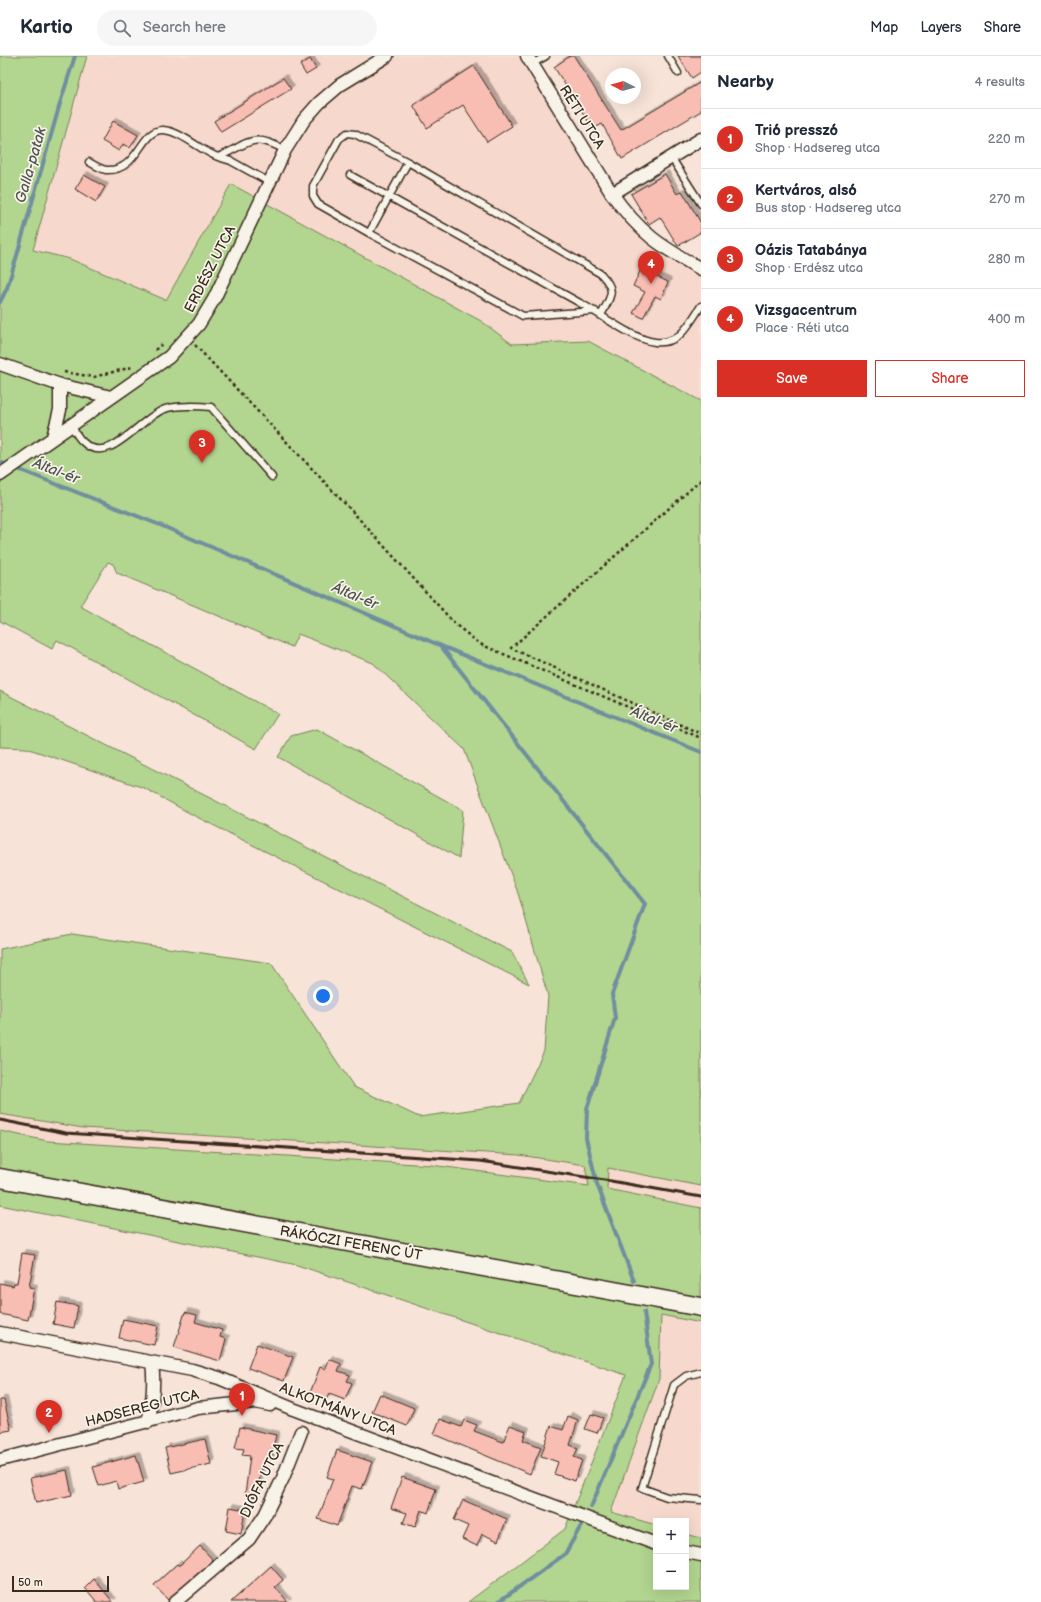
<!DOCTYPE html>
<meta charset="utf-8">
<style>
body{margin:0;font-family:"Balsamiq Sans",sans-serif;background:#f6f6f7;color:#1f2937}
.controls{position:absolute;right:12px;bottom:12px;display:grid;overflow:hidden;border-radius:0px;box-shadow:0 4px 16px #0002}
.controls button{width:36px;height:36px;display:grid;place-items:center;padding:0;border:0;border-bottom:1px solid #e0e1e3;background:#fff;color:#1f2937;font:20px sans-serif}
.compass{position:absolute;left:605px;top:12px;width:36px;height:36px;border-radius:50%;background:#fff;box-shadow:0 4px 16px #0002;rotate:275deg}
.scale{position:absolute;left:12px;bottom:10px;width:97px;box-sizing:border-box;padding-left:4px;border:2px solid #3b2a1e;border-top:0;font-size:11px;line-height:14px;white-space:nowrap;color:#3b2a1e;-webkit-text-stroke:3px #f7f3e8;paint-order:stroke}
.you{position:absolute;left:323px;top:940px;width:14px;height:14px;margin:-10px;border:3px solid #fff;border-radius:50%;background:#1a73e8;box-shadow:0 0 0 6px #1a73e833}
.badge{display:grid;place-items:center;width:26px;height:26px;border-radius:50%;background:#d93025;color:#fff;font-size:13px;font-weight:700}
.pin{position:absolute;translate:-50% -33px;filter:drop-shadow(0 1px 2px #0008)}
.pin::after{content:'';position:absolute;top:21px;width:14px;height:12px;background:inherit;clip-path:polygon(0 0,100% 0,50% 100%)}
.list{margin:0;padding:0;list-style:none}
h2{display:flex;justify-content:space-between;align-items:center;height:52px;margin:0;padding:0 16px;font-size:17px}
h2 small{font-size:13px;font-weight:400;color:#747a83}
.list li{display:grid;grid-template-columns:26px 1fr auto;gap:12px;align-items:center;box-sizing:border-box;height:60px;padding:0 16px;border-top:1px solid #e0e1e3}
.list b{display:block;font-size:15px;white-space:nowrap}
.list p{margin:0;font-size:13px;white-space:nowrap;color:#747a83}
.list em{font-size:13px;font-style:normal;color:#747a83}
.actions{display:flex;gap:8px;padding:12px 16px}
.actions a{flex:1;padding:9px 0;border:1px solid #d93025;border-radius:0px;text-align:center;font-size:14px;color:#d93025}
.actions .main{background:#d93025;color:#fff}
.icon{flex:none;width:22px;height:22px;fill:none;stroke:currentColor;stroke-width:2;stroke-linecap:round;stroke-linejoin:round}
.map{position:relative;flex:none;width:701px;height:1546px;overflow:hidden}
header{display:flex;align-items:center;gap:24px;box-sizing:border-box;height:56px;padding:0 20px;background:#fff;border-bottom:1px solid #e0e1e3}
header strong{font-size:19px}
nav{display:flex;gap:22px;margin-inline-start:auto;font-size:14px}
.search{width:280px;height:36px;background:#f6f6f7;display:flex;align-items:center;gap:10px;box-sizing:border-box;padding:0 14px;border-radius:22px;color:#747a83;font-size:15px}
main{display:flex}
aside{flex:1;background:#fff}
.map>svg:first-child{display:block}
.built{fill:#f7d8cd}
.green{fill:#b2d590;stroke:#768057}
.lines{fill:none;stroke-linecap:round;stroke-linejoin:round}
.stream{stroke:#6f8f9e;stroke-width:4}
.building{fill:#f8bdb3;stroke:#3b2a1e;filter:url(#shadow)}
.service-casing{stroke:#3b2a1e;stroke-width:9}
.minor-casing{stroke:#3b2a1e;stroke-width:15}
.secondary-casing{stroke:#3b2a1e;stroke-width:21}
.path{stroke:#3b2a1e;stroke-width:2.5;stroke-dasharray:3 3;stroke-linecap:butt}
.service{stroke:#f7f3e8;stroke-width:6}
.minor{stroke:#f7f3e8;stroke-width:12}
.secondary{stroke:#f7f3e8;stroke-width:18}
.rail{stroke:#3b2a1e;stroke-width:3}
.labels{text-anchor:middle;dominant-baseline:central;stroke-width:3.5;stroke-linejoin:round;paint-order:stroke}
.street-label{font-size:14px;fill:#3b2a1e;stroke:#f7f3e8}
.water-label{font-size:15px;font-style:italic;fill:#505453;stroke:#f7f3e8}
</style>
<header>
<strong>Kartio</strong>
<div class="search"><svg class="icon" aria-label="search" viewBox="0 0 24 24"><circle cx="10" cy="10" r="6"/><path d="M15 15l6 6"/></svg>Search here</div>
<nav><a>Map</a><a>Layers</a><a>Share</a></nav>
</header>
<main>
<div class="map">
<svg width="701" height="1546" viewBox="0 0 701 1546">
<defs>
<filter id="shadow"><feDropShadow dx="3.5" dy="-3.5" stdDeviation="0" flood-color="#0004"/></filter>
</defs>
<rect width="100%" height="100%" fill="#f7e3d8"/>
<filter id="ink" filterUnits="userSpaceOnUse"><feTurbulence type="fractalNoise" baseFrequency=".025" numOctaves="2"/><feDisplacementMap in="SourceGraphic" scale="8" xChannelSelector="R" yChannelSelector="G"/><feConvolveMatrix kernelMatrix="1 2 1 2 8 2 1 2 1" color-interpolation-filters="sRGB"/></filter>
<g filter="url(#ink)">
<path class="built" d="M87,0H518L620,162L648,187L701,218V345L588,285L512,289L481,265L231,128L166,244L70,203L33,194Z
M0,1058L83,1072L519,1099L585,1109L590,1130L431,1109L48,1085L0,1075Z
M608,1112L701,1130V1152L607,1133Z
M661,1259L701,1267V1482L686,1478V1465H656V1469L611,1456L659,1323Z"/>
<path class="green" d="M0,0H87L33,194L70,203L166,244L231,128L481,265L512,288L588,285L701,345V1130L608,1112L607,1133L701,1152V1267L661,1259L659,1323L611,1456L656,1469V1531H686V1478L701,1482V1546H468L565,1473L626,1319L297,1209L0,1149V1075L48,1085L431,1109L589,1130L585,1109L519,1099L83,1072L0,1058V893L72,878L271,907L354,1031L419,1061L519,1047L544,995L548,940L518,837L464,693L373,607L298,578L292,591L117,517L113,508L108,506L80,550L278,658L256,693L57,584L52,593L0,565Z
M0,635L512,896L529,928L193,759L144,732L26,692L0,691Z
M317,673L463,754L459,802L278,701L291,680Z"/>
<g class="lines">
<path class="stream" d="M0,246L7,232L16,203L61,44L75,0
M0,406L160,469L439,589L701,696
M440,589L645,848L612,938L615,962L587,1053L586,1082L597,1128L634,1225
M591,1451L651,1308L644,1256
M498,1546L565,1498L582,1468"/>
</g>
<path class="building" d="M570,0H574L621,74L701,26V55L622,103L602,68L593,73L554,11Z
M678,0H701V16L692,22Z
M310,3L316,13L306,19L300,9Z
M474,10L512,70L487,86L463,49L427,72L413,49Z
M283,22L291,33L221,76L214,65Z
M113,65L138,79L130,92L123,88L119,95L102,85Z
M665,118L677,138L682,135L701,167V176L678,190L660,161L649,168L631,138Z
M84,119L105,131L96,146L75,133Z
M641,213L668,226L661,243L655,240L643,262L633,257L645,236L633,230Z
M22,1197L35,1199L29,1231L34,1232L28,1264L0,1258V1227L13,1230L14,1227H17Z
M57,1246L78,1250L74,1272L53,1268Z
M185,1256L197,1259L195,1266L222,1274L220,1281L226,1283L220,1305L174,1291Z
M123,1263L158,1270L154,1289L119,1282Z
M257,1288L293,1301L284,1325L248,1312Z
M329,1303L341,1308L338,1315L350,1319L347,1325L352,1327L345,1344L329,1338L326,1344L310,1337L320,1311L326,1313Z
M380,1338L414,1352L407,1370L372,1356Z
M0,1344H4L11,1374L0,1376Z
M591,1358L603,1362L597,1377L585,1373Z
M568,1360L578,1364L570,1389L578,1392L574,1401L582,1404L575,1425L554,1418L558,1406L541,1400L551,1370L563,1374Z
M440,1363L461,1371L464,1364L477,1369L474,1375L503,1386L510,1369L526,1375L523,1384L541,1391L530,1418L434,1378Z
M240,1371L276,1379L270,1407L263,1406L256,1441L245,1439L250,1400L242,1399L244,1393L235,1392Z
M205,1383L211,1408L171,1417L165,1392Z
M337,1394L372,1406L362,1433L352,1430L337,1470L318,1463L333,1423L327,1421Z
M136,1399L144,1426L118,1433L116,1425L99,1430L93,1411Z
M67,1414L72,1439L36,1447L30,1422Z
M402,1421L436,1433L428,1457L421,1454L415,1471L403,1467L407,1457L391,1452Z
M463,1444L507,1463L498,1485L482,1478L477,1490L462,1483L468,1470L454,1464Z
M230,1451L245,1454L241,1478L226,1475Z
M200,1490L213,1504L168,1544L154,1529L177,1508L179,1510Z
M271,1510L283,1524L275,1531L288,1546H231Z
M94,1523L113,1546H97L85,1532Z"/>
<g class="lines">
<g class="service-casing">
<path id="service" d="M668,0L678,17
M532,8L546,0
M218,101L231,105L269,126
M671,101L701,148
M89,106C94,109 101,113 106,114C139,116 140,73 163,74C181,75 201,95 218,101C249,88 251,75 285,94
M350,119C427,162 504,204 580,247C601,258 632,283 655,286C680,289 689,268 701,250
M369,177L408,106
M595,255L523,260L369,177L318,148L313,140V130L339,83L347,77L355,78L408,106L601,218C617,235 611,240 601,259
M71,369C74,374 78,382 83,386C109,412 140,361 165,353C175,349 201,350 211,351L272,421
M701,1316L686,1320L674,1329L642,1432L667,1441L701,1444"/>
</g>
<g class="minor-casing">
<path id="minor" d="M527,0L612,138C640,177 660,190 701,213
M612,138L701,83
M0,308L60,329L111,341
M53,381L60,354V329
M0,419L169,301L199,268L214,243L285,94L304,64L319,47L340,29L387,0
M0,1277L192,1314L219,1322L293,1353L656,1488
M148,1366C153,1345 155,1328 152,1307
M0,1404L198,1352L255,1346L270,1349
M686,1496L701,1499
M175,1546L249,1483L265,1459L283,1422L301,1376"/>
</g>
<g class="secondary-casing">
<path id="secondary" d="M0,1122L701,1251"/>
</g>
<path class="path" d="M195,289L351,454L456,569L480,588L701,682
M155,294L163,287
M64,316L94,321L132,311
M701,424L511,592L701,678"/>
<use href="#service" class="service"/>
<use href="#minor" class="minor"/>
<use href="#secondary" class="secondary"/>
<path class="rail" d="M0,1064L66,1077L480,1105L611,1125L701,1141"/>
</g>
</g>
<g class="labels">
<g class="street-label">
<text transform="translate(582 61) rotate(58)">RÉTI UTCA</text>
<text transform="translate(210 213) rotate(-63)">ERDÉSZ UTCA</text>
<text transform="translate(351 1187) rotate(10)">RÁKÓCZI FERENC ÚT</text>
<text transform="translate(142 1352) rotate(-14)">HADSEREG UTCA</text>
<text transform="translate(338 1353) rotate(21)">ALKOTMÁNY UTCA</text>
<text transform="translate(262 1424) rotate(-64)">DIÓFA UTCA</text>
</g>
<g class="water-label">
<text transform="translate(31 109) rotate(-74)">Galla-patak</text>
<text transform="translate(56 415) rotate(21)">Által-ér</text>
<text transform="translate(355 540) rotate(23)">Által-ér</text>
<text transform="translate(654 664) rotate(22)">Által-ér</text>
</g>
</g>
</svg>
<div class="controls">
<button>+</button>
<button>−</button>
</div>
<svg class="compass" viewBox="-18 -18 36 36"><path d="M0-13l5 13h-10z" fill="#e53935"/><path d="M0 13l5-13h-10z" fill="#747a83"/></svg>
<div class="scale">50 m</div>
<div class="you"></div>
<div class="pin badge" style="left:242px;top:1360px">1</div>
<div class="pin badge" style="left:49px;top:1377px">2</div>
<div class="pin badge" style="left:202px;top:407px">3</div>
<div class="pin badge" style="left:651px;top:228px">4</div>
</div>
<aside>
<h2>Nearby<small>4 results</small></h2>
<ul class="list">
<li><span class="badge">1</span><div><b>Trió presszó</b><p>Shop · Hadsereg utca</p></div><em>220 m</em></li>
<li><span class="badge">2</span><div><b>Kertváros, alsó</b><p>Bus stop · Hadsereg utca</p></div><em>270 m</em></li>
<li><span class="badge">3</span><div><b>Oázis Tatabánya</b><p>Shop · Erdész utca</p></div><em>280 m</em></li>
<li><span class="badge">4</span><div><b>Vizsgacentrum</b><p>Place · Réti utca</p></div><em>400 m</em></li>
</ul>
<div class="actions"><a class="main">Save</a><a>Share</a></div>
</aside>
</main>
